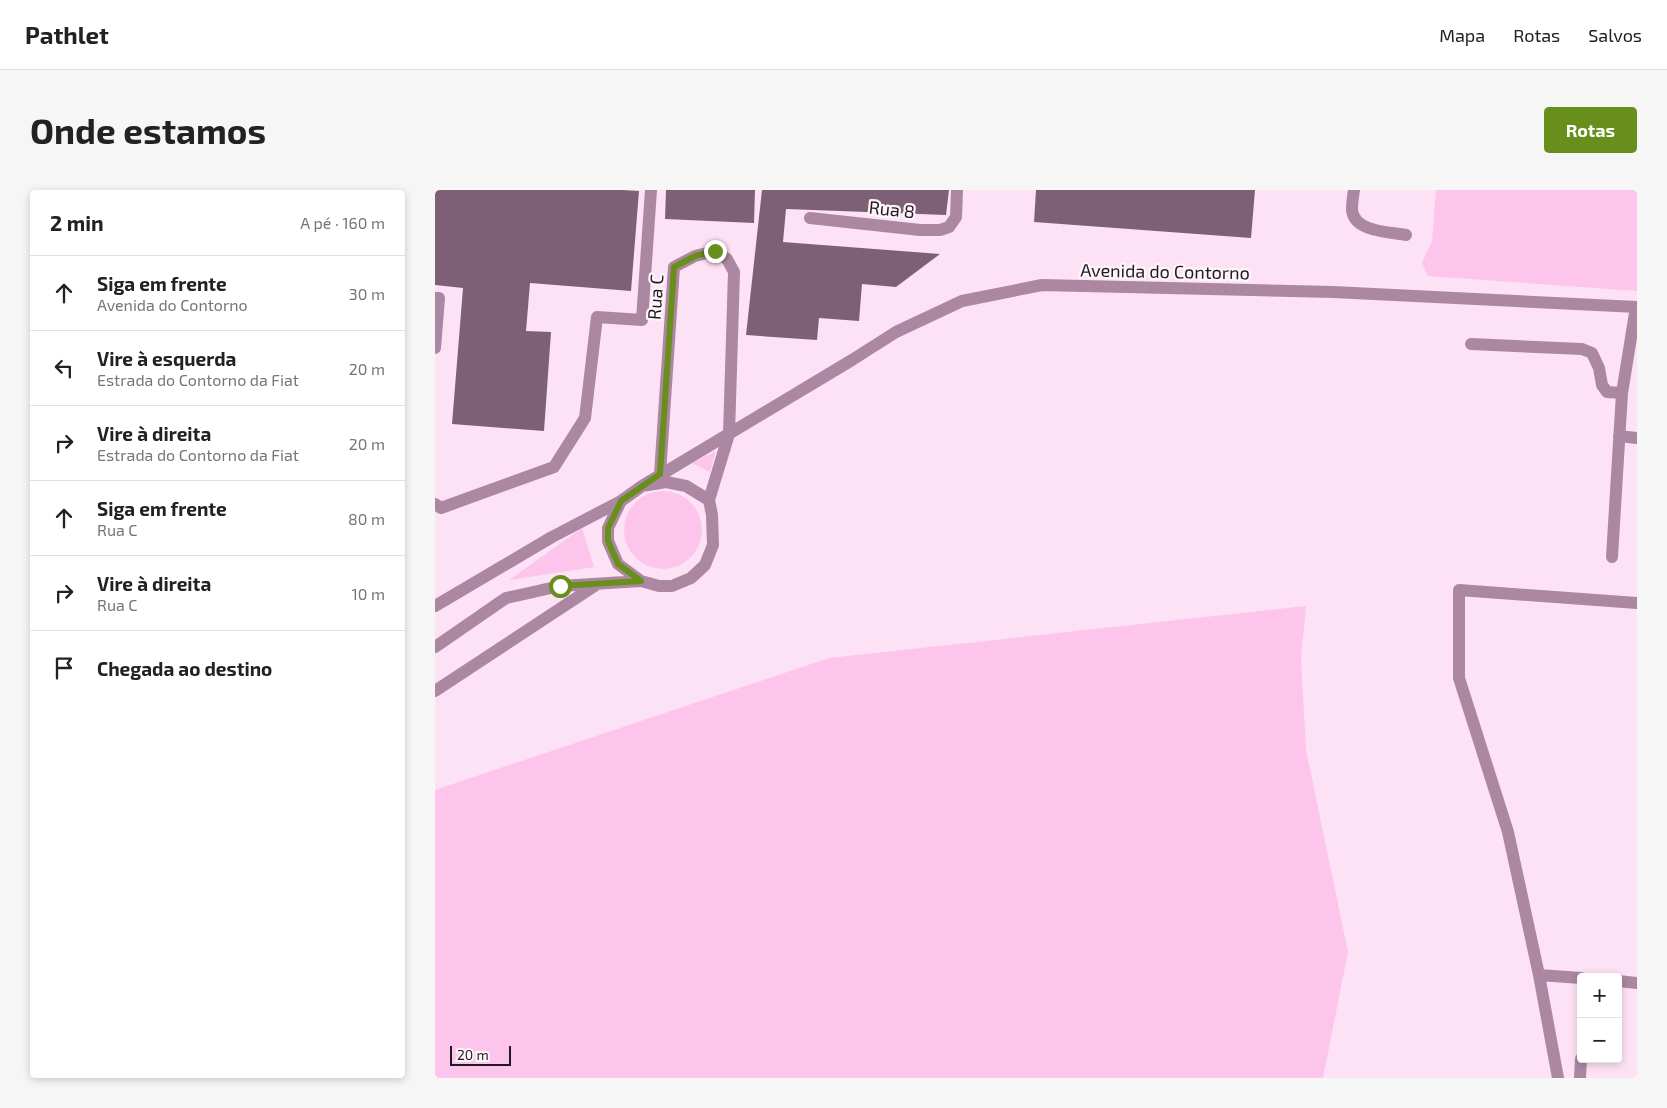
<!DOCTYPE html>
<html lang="pt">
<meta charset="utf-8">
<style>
body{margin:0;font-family:"Exo 2",sans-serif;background:#f6f6f6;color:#222}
.controls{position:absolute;right:15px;bottom:15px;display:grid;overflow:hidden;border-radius:5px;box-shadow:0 2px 8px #0003}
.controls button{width:45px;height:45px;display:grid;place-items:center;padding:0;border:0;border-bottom:1px solid #e0e0e0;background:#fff;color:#222;font:25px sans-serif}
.scale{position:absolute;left:15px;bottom:12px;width:61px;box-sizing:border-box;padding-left:5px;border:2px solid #241921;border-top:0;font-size:14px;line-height:18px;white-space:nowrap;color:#241921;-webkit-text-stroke:4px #fdf6fb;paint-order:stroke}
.stop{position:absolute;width:15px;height:15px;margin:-11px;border:4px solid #688f1b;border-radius:50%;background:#fff}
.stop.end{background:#688f1b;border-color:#fff;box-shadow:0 1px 5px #0008}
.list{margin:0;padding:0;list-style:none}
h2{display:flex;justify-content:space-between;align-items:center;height:65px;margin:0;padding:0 20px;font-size:21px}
h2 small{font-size:16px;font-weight:400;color:#767676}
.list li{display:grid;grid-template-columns:32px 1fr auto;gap:15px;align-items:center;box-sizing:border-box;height:75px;padding:0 20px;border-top:1px solid #e0e0e0}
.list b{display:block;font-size:19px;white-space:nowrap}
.list p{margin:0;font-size:16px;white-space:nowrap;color:#767676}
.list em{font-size:16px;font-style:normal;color:#767676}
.icon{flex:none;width:28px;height:28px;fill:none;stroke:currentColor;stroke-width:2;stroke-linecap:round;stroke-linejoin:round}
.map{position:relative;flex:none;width:1202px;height:888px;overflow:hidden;border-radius:5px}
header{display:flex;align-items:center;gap:30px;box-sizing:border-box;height:70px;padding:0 25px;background:#fff;border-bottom:1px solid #e0e0e0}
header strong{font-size:24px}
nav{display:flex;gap:28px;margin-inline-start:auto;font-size:18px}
.intro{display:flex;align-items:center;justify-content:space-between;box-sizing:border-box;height:120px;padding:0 30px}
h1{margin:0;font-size:35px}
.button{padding:12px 22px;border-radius:5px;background:#688f1b;color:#fff;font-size:18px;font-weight:700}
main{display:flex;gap:30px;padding:0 30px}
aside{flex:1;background:#fff;border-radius:5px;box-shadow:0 2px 8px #0003}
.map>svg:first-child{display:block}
.green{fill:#fdc4ec}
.building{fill:#7d6075}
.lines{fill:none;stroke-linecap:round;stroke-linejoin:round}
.minor{stroke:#ac87a1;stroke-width:12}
.route{stroke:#688f1b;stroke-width:6}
.labels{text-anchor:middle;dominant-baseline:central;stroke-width:4.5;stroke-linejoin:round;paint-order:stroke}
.street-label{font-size:18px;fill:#241921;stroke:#fdf6fb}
</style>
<header>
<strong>Pathlet</strong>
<nav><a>Mapa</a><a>Rotas</a><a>Salvos</a></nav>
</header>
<div class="intro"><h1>Onde estamos</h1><a class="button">Rotas</a></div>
<main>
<aside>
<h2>2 min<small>A pé · 160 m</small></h2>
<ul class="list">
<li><svg class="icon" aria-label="ahead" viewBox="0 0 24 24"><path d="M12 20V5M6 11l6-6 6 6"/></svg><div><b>Siga em frente</b><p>Avenida do Contorno</p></div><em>30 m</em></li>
<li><svg class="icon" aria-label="left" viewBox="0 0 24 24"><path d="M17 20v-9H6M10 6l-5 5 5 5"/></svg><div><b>Vire à esquerda</b><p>Estrada do Contorno da Fiat</p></div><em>20 m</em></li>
<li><svg class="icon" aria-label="right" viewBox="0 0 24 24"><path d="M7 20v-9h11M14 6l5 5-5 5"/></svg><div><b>Vire à direita</b><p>Estrada do Contorno da Fiat</p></div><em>20 m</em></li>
<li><svg class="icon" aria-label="ahead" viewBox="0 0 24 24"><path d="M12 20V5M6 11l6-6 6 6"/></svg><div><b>Siga em frente</b><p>Rua C</p></div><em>80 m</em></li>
<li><svg class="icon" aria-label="right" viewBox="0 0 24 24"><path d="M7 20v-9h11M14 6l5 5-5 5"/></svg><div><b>Vire à direita</b><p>Rua C</p></div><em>10 m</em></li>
<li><svg class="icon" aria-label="arrive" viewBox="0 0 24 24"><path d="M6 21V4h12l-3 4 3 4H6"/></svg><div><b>Chegada ao destino</b></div></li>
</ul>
</aside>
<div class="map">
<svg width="1202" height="888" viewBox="0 0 1202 888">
<rect width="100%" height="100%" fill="#fde2f5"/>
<path class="green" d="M1001,0H1202V101L993,86L987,73L997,51Z
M281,261L275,282L257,273Z
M189 340a39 39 0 1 1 78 0a39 39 0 1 1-78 0Z
M147,338L159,377L74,390Z
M871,416L866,468L871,560L913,762L888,888H0V600L394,468Z"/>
<path class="building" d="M0,0H188L204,1L196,101L95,93L91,141L116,142L109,241L17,234L28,98L0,95Z
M231,0H320L319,33L230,29Z
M327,0H514L511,25L351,19L348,52L505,64L461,97L427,94L424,131L384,128L382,150L311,145Z
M601,0H820L816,48L599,32Z"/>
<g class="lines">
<path class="minor" d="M919,0C918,6 917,14 917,20C919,42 955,42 971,45
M375,28L485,40H505L514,37L521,27L522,0
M0,108H4L0,158
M1036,154L1147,159L1157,163L1164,178L1167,195L1172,202L1187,203
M1184,246L1202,248
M225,284L239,77L260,66L280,61L292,69L299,82L294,244L274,310L277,325L278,355L270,375L256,388L237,396H224L206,391L183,374L173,351V338L186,311L207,296L231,292L251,296L274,310
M207,296L417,170L461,142L527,111L607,95L898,102L1202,117
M0,314L6,318L119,277L150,228L162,127L207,130L216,0
M1177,367L1187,203L1201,117
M0,416L117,347L186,311
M0,457L71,408L125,396L206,391
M0,501L161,395
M1104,785L1146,788
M1183,791L1202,793
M1123,888L1104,785L1073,642L1024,488V400L1202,413
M1145,888L1146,869"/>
</g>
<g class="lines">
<path class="route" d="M125,396L206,391L183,374L173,351V338L186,311L225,284L239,77L260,66L280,61"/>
</g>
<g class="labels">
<g class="street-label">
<text transform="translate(457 19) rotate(6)">Rua 8</text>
<text transform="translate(730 81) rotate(1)">Avenida do Contorno</text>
<text transform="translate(220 107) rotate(-86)">Rua C</text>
</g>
</g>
</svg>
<div class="controls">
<button>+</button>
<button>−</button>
</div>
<div class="scale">20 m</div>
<div class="stop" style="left:125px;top:396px"></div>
<div class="stop end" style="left:280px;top:61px"></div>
</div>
</main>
